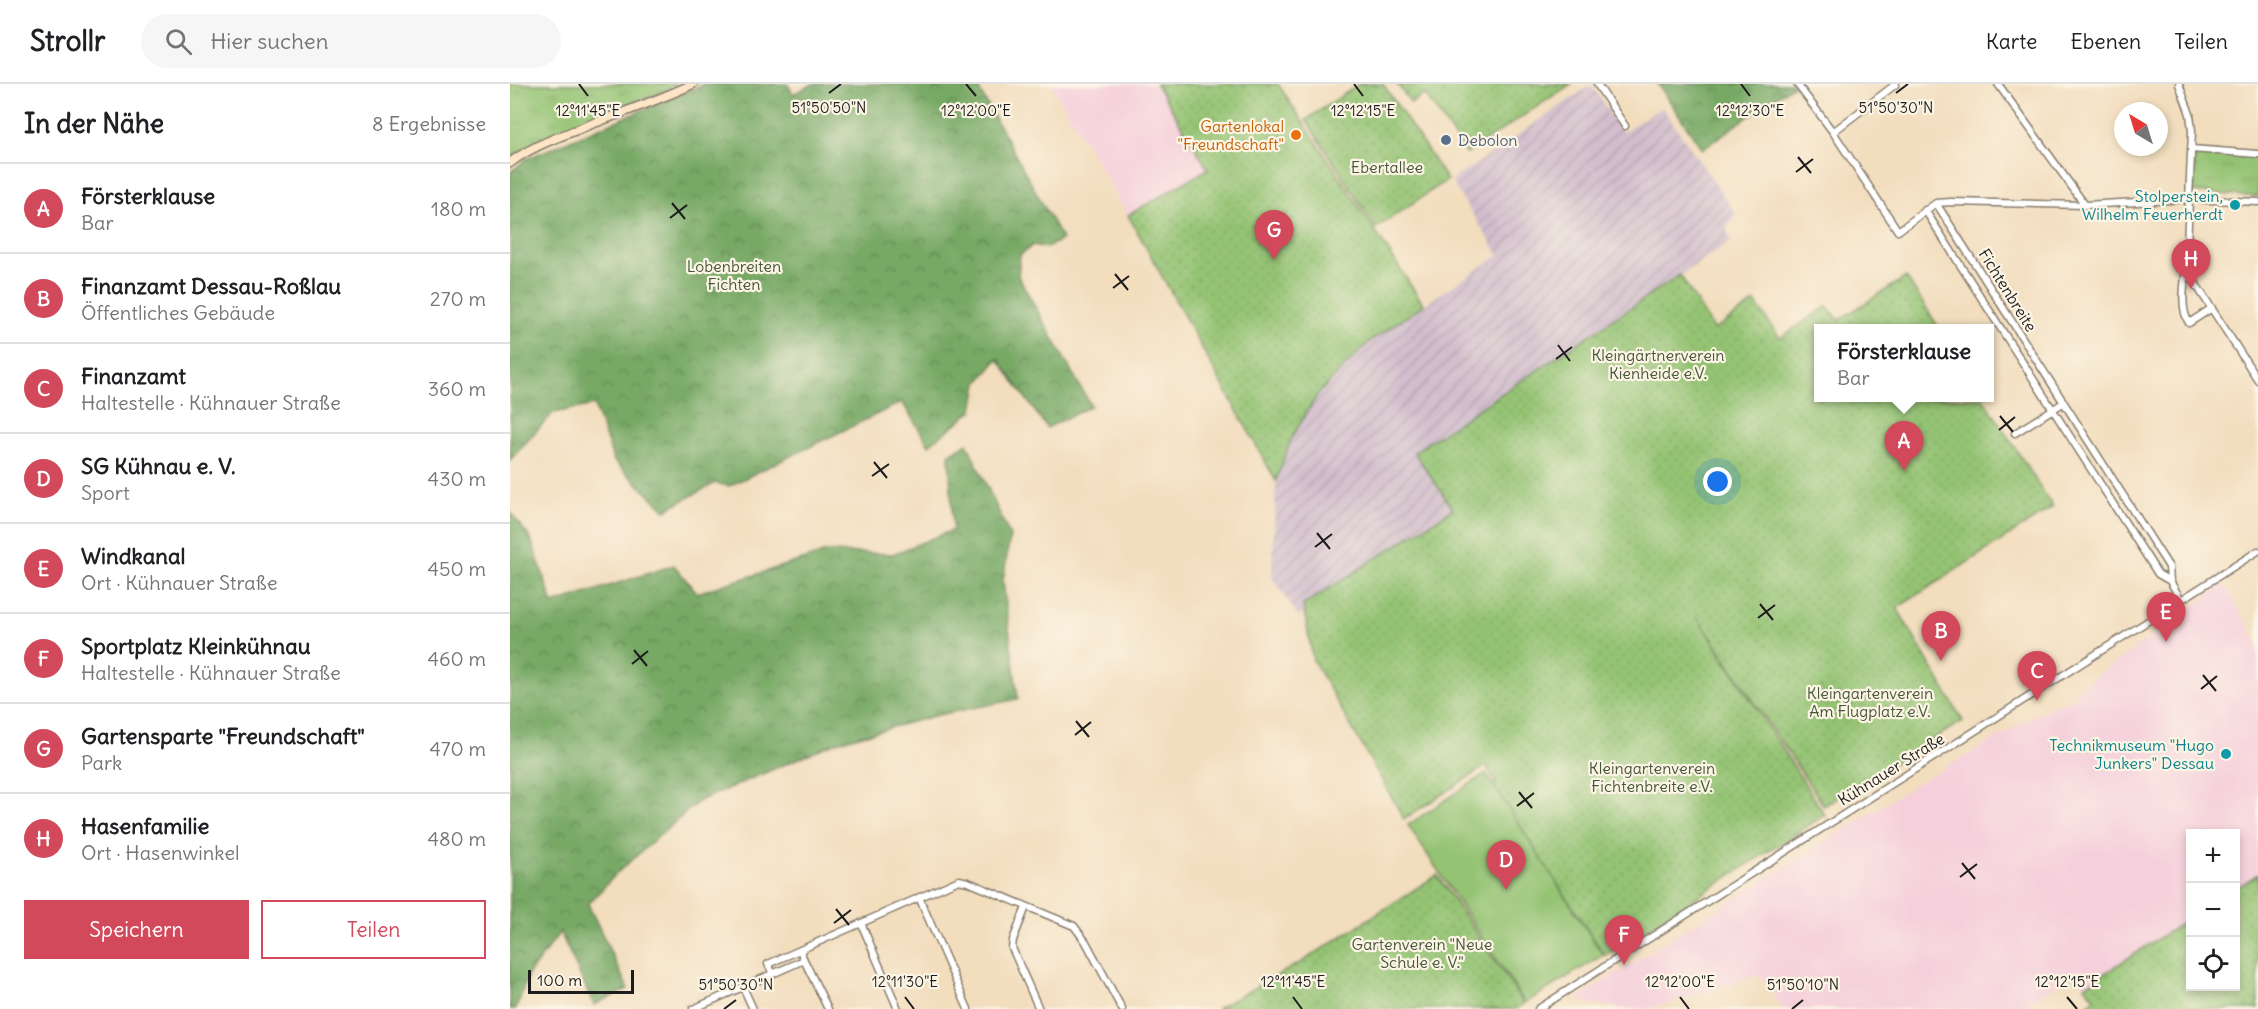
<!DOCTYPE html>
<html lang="de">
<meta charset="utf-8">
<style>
body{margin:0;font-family:Delius,sans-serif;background:#f6f6f6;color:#202124}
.controls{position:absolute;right:18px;bottom:18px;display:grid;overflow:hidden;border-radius:0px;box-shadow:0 3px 9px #0003}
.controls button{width:54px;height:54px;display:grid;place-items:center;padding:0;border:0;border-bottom:2px solid #e0e0e0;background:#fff;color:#202124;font:30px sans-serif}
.compass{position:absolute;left:1604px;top:18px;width:54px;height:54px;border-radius:50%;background:#fff;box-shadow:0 3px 9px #0003;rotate:322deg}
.scale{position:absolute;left:18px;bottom:15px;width:106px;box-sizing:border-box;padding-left:6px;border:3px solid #1c1c1c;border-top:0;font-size:16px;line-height:21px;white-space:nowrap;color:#1c1c1c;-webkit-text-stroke:4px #fcf5e5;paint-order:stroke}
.you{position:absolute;left:1208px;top:398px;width:21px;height:21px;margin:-15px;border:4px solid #fff;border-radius:50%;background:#1a73e8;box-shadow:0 0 0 9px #1a73e833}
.badge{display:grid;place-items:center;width:39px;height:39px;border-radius:50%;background:#d1495b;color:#fff;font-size:20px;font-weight:700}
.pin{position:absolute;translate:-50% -50px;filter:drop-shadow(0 2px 3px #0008)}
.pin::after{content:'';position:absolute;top:32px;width:21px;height:18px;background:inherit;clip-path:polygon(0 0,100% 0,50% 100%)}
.popup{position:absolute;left:1304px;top:240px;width:180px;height:78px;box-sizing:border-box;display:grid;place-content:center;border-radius:0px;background:#fff;filter:drop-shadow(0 2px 4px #0005);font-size:20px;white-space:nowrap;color:#757577}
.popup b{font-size:22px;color:#202124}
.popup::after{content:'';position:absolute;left:50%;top:100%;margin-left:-12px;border:12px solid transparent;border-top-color:#fff}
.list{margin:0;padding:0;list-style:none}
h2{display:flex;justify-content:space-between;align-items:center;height:78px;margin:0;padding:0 24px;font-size:26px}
h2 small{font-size:20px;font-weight:400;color:#757577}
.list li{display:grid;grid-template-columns:39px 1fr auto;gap:18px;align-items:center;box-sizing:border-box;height:90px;padding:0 24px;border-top:2px solid #e0e0e0}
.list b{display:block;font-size:22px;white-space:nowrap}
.list p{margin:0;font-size:20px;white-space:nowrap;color:#757577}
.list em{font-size:20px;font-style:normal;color:#757577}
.actions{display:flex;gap:12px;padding:18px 24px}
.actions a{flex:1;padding:14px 0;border:2px solid #d1495b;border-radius:0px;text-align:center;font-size:21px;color:#d1495b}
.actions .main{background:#d1495b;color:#fff}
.icon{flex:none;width:33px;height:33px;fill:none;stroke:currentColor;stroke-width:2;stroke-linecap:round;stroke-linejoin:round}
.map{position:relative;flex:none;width:1748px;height:925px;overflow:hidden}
header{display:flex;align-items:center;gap:36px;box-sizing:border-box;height:84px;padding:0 30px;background:#fff;border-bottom:2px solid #e0e0e0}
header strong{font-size:28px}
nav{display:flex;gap:33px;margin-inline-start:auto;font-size:21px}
.search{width:420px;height:54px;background:#f6f6f6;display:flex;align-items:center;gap:15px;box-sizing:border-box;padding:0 21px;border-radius:33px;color:#757577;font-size:22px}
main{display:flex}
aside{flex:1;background:#fff}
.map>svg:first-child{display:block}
.built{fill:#f5cfdb}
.industrial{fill:url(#industrial-furrows)}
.grass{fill:url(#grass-dots);stroke:#587048;stroke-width:1.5}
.forest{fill:url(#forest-crowns);stroke:#4a6240;stroke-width:1.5}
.park{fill:url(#park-tufts);stroke:#587048;stroke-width:1.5}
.pitch{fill:#94c373;stroke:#587048;stroke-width:1.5}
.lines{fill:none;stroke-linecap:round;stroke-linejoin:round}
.street-casing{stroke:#877c6c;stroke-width:9}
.secondary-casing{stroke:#877c6c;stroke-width:11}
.street{stroke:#fff;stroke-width:6}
.secondary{stroke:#fde5c5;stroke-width:8}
.ticks{fill:none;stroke:#1c1c1c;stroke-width:2}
.food-dot{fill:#e8710a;stroke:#fcf5e5;stroke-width:2}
.service-dot{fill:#5c6f8a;stroke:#fcf5e5;stroke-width:2}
.culture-dot{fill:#0f9aa8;stroke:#fcf5e5;stroke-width:2}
.labels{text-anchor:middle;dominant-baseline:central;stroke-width:4.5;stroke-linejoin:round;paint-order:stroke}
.food-label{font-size:16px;fill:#c56008;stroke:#fcf5e5;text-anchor:end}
.service-label{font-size:16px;fill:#4e5e75;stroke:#fcf5e5;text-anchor:start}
.park-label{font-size:16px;fill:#46563a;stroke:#fcf5e5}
.culture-label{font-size:16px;fill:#0d838f;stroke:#fcf5e5;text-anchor:end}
.street-label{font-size:16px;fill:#1c1c1c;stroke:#fcf5e5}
.ticks-label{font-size:15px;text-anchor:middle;fill:#1c1c1c;stroke:#fcf5e5;stroke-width:4.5;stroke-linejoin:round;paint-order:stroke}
</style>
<header>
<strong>Strollr</strong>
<div class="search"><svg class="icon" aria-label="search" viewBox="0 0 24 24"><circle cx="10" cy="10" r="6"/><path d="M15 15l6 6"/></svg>Hier suchen</div>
<nav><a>Karte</a><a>Ebenen</a><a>Teilen</a></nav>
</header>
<main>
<aside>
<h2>In der Nähe<small>8 Ergebnisse</small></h2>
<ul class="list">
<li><span class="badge">A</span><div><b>Försterklause</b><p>Bar</p></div><em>180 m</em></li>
<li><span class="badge">B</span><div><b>Finanzamt Dessau-Roßlau</b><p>Öffentliches Gebäude</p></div><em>270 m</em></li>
<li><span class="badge">C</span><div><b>Finanzamt</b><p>Haltestelle · Kühnauer Straße</p></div><em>360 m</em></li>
<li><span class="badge">D</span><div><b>SG Kühnau e. V.</b><p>Sport</p></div><em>430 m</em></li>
<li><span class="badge">E</span><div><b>Windkanal</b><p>Ort · Kühnauer Straße</p></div><em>450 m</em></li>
<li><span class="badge">F</span><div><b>Sportplatz Kleinkühnau</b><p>Haltestelle · Kühnauer Straße</p></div><em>460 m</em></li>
<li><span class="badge">G</span><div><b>Gartensparte &quot;Freundschaft&quot;</b><p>Park</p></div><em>470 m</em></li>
<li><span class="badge">H</span><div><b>Hasenfamilie</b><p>Ort · Hasenwinkel</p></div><em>480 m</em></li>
</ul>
<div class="actions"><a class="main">Speichern</a><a>Teilen</a></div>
</aside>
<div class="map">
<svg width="1748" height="925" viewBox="0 0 1748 925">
<defs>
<pattern id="industrial-furrows" width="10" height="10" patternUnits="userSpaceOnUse" patternTransform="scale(1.5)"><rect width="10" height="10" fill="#d1bdcc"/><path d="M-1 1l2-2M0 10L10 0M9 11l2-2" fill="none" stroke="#b3a2af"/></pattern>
<pattern id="grass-dots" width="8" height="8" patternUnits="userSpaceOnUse" patternTransform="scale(1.5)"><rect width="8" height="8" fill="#94c373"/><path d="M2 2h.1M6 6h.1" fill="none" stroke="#7fa763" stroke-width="1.8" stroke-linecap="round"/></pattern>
<pattern id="forest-crowns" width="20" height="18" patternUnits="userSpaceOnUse" patternTransform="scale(1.5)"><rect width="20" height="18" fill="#77a965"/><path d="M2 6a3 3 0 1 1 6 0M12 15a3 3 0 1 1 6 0" fill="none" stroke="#618952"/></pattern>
<pattern id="park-tufts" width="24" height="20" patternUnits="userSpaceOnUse" patternTransform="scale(1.5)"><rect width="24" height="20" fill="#94c373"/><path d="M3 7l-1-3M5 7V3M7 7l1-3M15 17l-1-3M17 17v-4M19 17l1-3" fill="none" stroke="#7fa763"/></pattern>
</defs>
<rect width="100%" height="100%" fill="#fcf5e5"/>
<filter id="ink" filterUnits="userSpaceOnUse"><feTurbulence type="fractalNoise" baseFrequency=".0167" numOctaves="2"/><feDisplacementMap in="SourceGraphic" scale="12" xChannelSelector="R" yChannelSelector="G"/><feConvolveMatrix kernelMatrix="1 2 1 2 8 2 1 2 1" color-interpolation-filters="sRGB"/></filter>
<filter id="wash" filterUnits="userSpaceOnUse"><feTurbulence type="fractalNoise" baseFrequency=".008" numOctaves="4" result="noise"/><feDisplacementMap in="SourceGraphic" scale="24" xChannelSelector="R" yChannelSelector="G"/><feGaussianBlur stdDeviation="1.35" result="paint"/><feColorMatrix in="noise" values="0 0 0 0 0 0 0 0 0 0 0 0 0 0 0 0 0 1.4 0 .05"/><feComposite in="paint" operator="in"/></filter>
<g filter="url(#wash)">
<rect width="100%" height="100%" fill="#f2ddbd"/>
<path class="built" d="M541,0H646L698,85L618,131Z
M1714,500L1748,560V790L1726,804V750H1680V834L1575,902L1565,890L1507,925H1274L1249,891L1139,925H1114L1068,917L1072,911L1405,701L1546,620L1557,619L1565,613L1566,607Z"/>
<path class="industrial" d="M1081,1L1113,48L1152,23L1226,130L1216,144L1221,157L914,363L954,422L788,532L762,493L766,397L781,355L807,311L860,257L989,171L941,97Z"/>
<path class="grass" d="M646,0H768L914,221L860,257L807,311L781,355L766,397L618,131L698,85Z
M849,0H873L937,96L866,144L796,36Z
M887,0H1061L956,70L915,10L901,19Z
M1170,191L1204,246L1245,218L1270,254L1317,222L1329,236L1396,193L1429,244H1308V314H1473L1543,423L1387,524L1453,637L1314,722L1186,531L1315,731L1095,872L983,702L986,698L976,682L894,735L803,576L793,521L943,425L904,368Z
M1748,790V925H1573L1585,915L1575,902L1680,834V902H1726V804Z
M927,791L1014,920L1007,925H706L795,876Z"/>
<path class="forest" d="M194,0H278L283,10L303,0H466L552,155L537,164L523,161L510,171L508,192L581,322L537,344L488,275L468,299L463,326L419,361L392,318L219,402L205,399L155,426L104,377L84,321L43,329L0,376V88L16,75Z
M1148,0H1285L1192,65Z
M457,359L500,452L493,497L508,615L428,631L327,658L189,717L108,788L78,820L118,905L84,921L50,848L18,891L6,925H0V428L21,455L43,520L164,481L187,509L317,468L383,470L443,446L439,371Z"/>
<path class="park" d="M0,0H167L150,9L31,54L0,74Z
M1685,68L1748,72V113L1683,108Z"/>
<path class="pitch" d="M976,689L1093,871L1015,919L898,741Z"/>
</g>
<g filter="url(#ink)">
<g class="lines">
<g class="street-casing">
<path id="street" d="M1087,0L1115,42
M1287,0L1323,48L1388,147L1426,119L1441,118L1575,121L1679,115L1748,118
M1488,0L1575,121
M1669,0L1680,30L1682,47L1676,185L1748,296
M1323,48L1386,0
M1681,65L1748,70
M1426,119L1659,483L1660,497
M1415,126L1648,490L1660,497L1671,516
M1676,185C1674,201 1670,225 1679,239L1702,224
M1505,349L1553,319
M409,813L458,925
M516,823L503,856L502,864L529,925
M351,839L388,925
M294,876L318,925
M263,890L258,880L290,866
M233,903L243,925
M183,925L294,876L290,866L449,796L458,798L564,842L576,858L612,925
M1028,925L1748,467"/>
</g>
<g class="secondary-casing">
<path id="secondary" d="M0,79C23,61 52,52 79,41C114,28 149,16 183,0"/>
</g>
<use href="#street" class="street"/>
<use href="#secondary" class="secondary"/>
</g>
</g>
<path class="ticks" d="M69,0L78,12M456,0L466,12M844,0L853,12M1231,0L1240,12M319,9L331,0M1386,9L1398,0M1288,73L1301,89M1286,88L1303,75M162,119L175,135M160,134L177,121M605,190L618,206M603,204L619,192M1048,261L1060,277M1046,275L1062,263M1490,332L1503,348M1489,346L1505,333M364,378L377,394M362,392L379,380M807,449L820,465M805,463L822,450M1250,520L1263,536M1248,534L1265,521M124,566L137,582M122,580L138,567M1693,591L1706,607M1691,605L1707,592M566,637L579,653M565,651L581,638M1009,708L1022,724M1007,722L1024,709M1452,779L1465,795M1450,793L1467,780M326,825L339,841M324,839L341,826M395,913L404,925M783,913L792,925M1170,913L1179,925M1557,913L1567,925M214,925L226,916M1282,925L1293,916"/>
<circle class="food-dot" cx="786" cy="51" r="6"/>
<circle class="service-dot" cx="936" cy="56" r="6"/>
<g class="culture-dot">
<circle cx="1725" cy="121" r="6"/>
<circle cx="1716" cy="670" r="6"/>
</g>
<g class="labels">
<g class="food-label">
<text x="774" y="42">Gartenlokal<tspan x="774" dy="18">"Freundschaft"</tspan></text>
</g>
<g class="service-label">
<text x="948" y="56">Debolon</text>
</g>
<g class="park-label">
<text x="877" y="83">Ebertallee</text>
<text x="224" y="182">Lobenbreiten<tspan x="224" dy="18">Fichten</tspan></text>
<text x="1148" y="271">Kleingärtnerverein<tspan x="1148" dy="18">Kienheide e.V.</tspan></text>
<text x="1360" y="609">Kleingartenverein<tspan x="1360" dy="18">Am Flugplatz e.V.</tspan></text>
<text x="1142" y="684">Kleingartenverein<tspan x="1142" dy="18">Fichtenbreite e.V.</tspan></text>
<text x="912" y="860">Gartenverein "Neue<tspan x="912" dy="18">Schule e. V."</tspan></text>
</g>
<g class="culture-label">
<text x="1713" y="112">Stolperstein,<tspan x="1713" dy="18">Wilhelm Feuerherdt</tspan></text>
<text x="1704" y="661">Technikmuseum "Hugo<tspan x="1704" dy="18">Junkers" Dessau</tspan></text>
</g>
<g class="street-label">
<text transform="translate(1498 206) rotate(58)">Fichtenbreite</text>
<text transform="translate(1381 685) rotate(-32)">Kühnauer Straße</text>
</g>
</g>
<g class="ticks-label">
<text x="319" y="29">51°50'50"N</text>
<text x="1386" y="29">51°50'30"N</text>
<text x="78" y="32">12°11'45"E</text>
<text x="466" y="32">12°12'00"E</text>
<text x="853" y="32">12°12'15"E</text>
<text x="1240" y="32">12°12'30"E</text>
<text x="395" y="903">12°11'30"E</text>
<text x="783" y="903">12°11'45"E</text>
<text x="1170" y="903">12°12'00"E</text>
<text x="1557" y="903">12°12'15"E</text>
<text x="226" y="906">51°50'30"N</text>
<text x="1293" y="906">51°50'10"N</text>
</g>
</svg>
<div class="controls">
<button>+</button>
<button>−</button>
<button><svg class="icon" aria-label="locate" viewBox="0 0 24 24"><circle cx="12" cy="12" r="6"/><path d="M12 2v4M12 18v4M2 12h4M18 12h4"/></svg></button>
</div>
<svg class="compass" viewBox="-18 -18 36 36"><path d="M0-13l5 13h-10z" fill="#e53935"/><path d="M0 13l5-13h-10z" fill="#757577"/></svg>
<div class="scale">100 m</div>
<div class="you"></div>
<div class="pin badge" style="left:1394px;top:387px">A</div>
<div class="popup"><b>Försterklause</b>Bar</div>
<div class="pin badge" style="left:1431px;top:577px">B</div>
<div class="pin badge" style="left:1527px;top:617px">C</div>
<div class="pin badge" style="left:996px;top:806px">D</div>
<div class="pin badge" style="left:1656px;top:558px">E</div>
<div class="pin badge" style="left:1114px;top:881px">F</div>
<div class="pin badge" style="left:764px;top:176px">G</div>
<div class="pin badge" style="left:1681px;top:205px">H</div>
</div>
</main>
